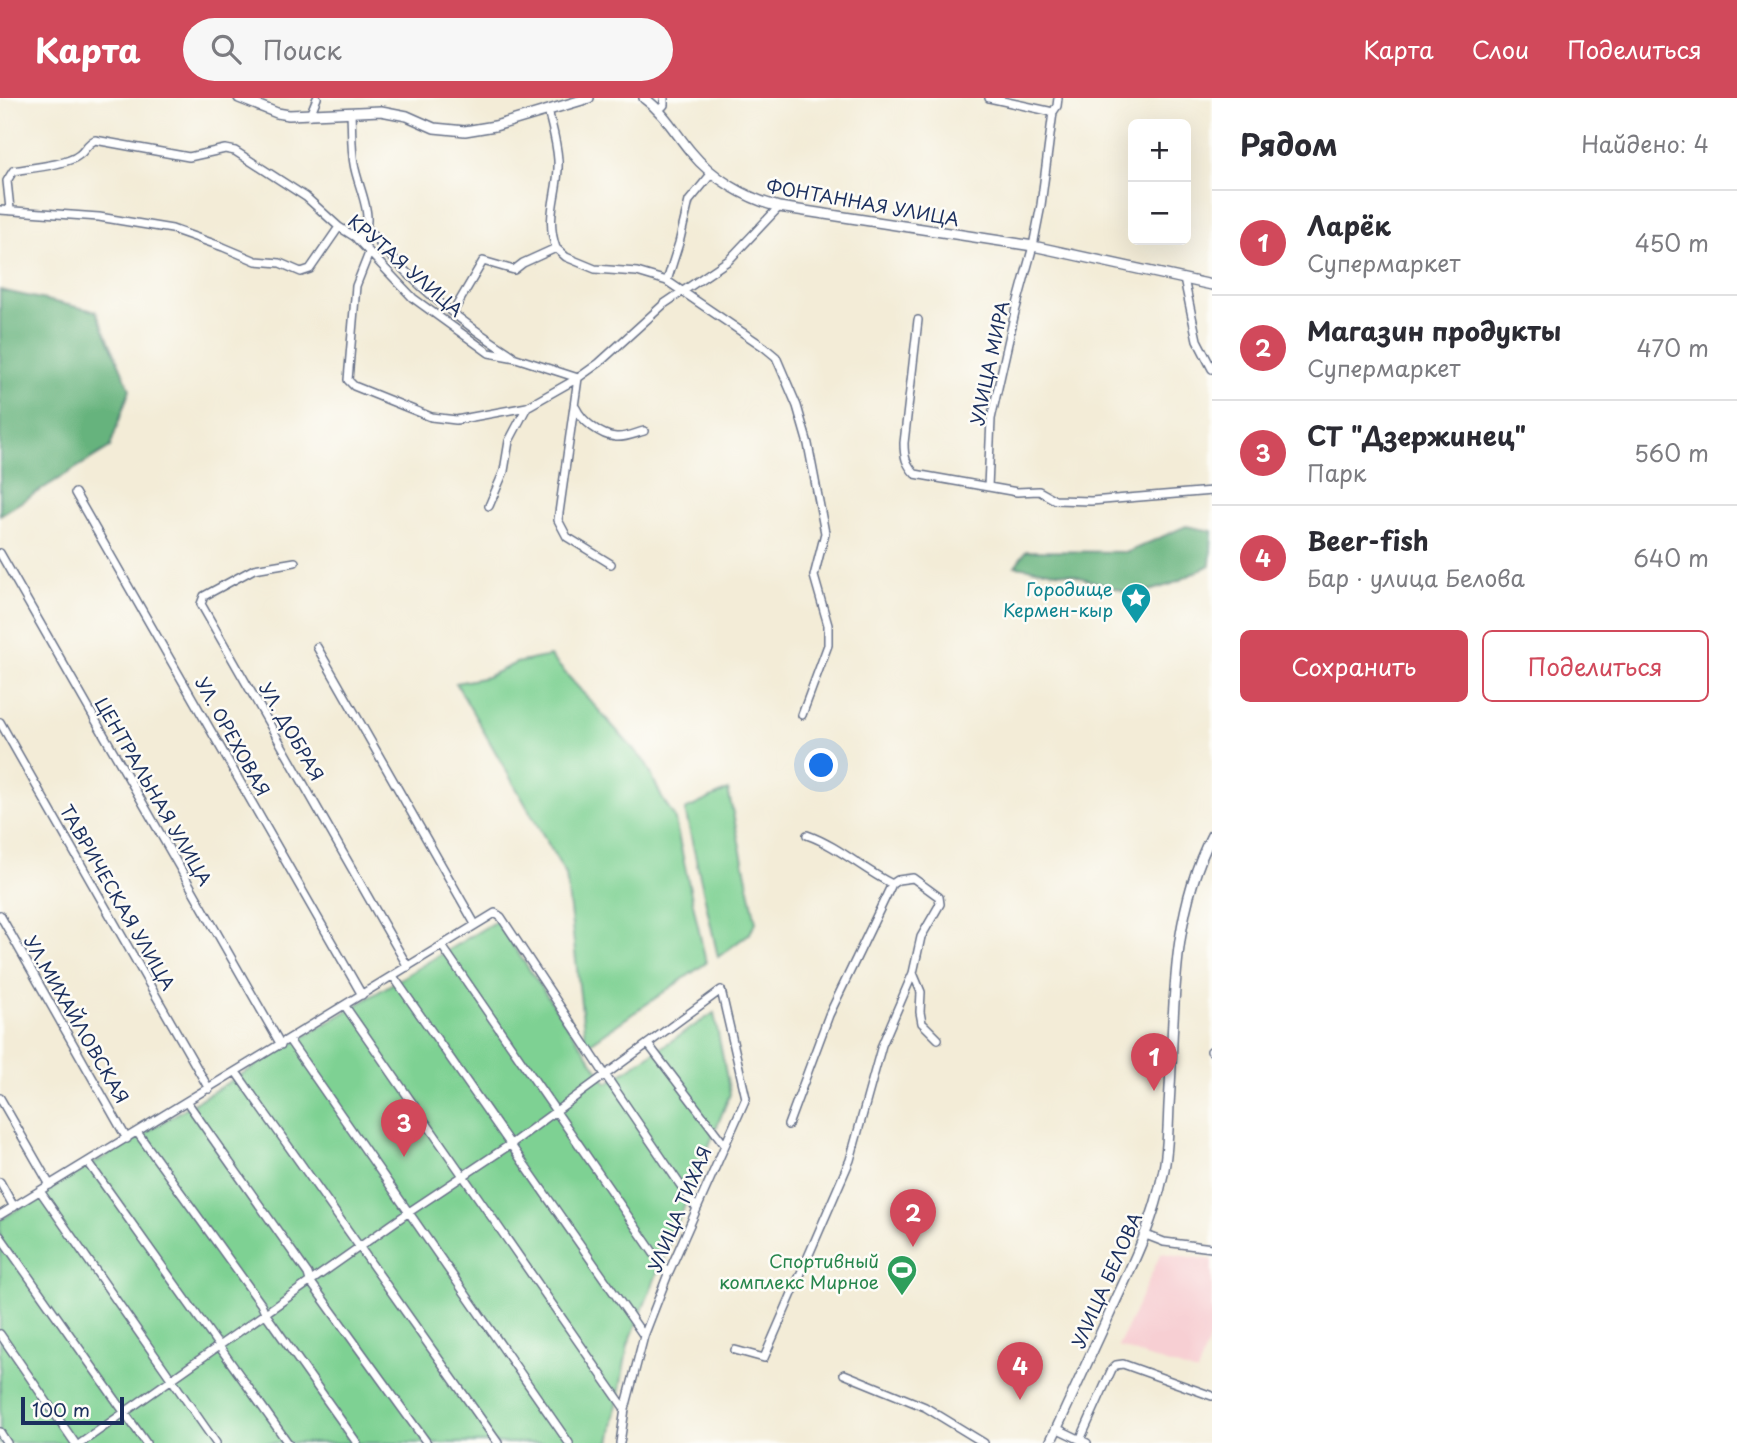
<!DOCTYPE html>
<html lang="ru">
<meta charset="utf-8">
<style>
body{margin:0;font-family:"Playpen Sans",sans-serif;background:#f7f7f7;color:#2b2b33}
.controls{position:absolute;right:21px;top:21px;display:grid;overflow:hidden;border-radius:10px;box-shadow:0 7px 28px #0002}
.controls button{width:63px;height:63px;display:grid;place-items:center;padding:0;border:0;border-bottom:2px solid #e1e1e2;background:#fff;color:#2b2b33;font:35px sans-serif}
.scale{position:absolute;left:21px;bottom:18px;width:103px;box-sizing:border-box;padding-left:7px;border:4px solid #1b2f5e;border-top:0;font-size:19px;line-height:24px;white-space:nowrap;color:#1b2f5e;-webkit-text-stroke:5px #fdfcf7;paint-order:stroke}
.you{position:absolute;left:822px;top:668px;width:24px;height:24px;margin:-18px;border:5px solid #fff;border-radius:50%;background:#1a73e8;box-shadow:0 0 0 10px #1a73e833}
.badge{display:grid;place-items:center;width:46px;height:46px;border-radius:50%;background:#d1495b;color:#fff;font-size:23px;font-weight:700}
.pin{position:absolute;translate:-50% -58px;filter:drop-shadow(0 2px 4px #0008)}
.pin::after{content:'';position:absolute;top:37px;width:24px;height:21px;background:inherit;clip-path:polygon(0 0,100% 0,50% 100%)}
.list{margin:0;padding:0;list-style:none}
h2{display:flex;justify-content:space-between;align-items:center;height:91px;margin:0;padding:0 28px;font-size:30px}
h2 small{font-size:23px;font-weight:400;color:#7c7c81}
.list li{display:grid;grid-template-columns:46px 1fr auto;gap:21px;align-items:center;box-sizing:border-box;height:105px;padding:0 28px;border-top:2px solid #e1e1e2}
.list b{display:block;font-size:26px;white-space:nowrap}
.list p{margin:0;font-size:23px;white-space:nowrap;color:#7c7c81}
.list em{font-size:23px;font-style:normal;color:#7c7c81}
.actions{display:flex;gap:14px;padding:21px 28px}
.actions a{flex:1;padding:16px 0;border:2px solid #d1495b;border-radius:10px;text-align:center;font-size:24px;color:#d1495b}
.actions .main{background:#d1495b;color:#fff}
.icon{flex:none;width:38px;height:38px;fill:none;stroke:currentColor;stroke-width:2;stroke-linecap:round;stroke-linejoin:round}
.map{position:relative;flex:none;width:1212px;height:1345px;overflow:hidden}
header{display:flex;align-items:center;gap:42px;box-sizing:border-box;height:98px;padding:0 35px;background:#d1495b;color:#fff}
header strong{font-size:33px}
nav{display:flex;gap:38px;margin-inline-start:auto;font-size:24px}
.search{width:490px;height:63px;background:#f7f7f7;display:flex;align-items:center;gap:18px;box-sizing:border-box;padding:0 24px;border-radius:38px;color:#7c7c81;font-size:26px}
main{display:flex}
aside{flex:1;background:#fff}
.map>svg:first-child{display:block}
.built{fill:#f7cfd3}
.green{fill:#7ed193;stroke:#4c8078;stroke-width:2}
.forest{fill:#66b37d;stroke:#40716e;stroke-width:2}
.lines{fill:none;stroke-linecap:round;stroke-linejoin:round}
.minor-casing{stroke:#677188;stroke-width:10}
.major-casing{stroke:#677188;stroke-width:12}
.minor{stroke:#fff;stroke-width:7}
.major{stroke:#fff;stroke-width:9}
.labels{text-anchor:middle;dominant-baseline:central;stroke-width:5;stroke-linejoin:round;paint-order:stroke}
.street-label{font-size:18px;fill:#1b2f5e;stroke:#fdfcf7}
.culture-label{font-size:18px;fill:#0d838f;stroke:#fdfcf7;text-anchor:end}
.leisure-label{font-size:18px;fill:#27864d;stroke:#fdfcf7;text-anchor:end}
</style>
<header>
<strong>Карта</strong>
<div class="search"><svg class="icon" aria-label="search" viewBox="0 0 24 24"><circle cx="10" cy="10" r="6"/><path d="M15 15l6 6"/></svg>Поиск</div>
<nav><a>Карта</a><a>Слои</a><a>Поделиться</a></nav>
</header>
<main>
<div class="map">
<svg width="1212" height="1345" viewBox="0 0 1212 1345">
<rect width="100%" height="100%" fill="#fdfcf7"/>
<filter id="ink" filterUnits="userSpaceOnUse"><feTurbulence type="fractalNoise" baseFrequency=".0143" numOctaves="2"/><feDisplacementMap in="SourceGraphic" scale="14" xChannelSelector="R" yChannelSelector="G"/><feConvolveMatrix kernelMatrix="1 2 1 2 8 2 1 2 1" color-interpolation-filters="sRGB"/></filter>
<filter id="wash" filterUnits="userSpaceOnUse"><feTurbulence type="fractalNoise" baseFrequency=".00686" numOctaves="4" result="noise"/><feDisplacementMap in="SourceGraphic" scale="28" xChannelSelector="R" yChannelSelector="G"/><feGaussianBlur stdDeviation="1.57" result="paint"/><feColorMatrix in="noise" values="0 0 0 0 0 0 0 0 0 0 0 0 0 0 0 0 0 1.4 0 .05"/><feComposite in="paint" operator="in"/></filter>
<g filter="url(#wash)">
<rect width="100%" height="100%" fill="#f3ecd7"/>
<path class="built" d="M1161,1155L1212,1162V1234L1197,1275L1118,1249Z"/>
<path class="green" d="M550,558L646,665L662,700L674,718L706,865L586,948L566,777L456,585L487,579L516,565Z
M728,692L756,824L750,835L718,859L685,712Z
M496,823L607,985L714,915L730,996L628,1247L610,1345H0V1122Z"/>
<path class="forest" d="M0,192L96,213L130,291L110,349L0,417Z
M1186,428L1212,433L1210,467L1172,486L1136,497L1070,476L1015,468L1026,453L1128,454Z"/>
</g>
<g filter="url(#ink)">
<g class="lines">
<g class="minor-casing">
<path id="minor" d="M989,0L1053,14
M548,12C552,29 557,45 558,62C560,93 544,116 556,150
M659,12L664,7V0
M351,16C352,32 351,50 354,66C357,87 375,118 363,137L355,139
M310,17L317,0
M10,111L7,83L13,73C30,70 67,67 79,57C86,52 86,46 95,42L189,59L225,51L235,53L306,99L339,129L355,139L413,200L489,255L516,260L578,280L599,265L664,206L729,162L779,109
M0,112L99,119L172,131L223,149L256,163L280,165L301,174L310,171L339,129
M367,130C406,181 459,223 512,257
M369,155L356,188L348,282L354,288L431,319L456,322L527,309L578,280
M1184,181L1197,242L1212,271
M667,183L679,145L689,103L712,75
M453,214L483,163L514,172L523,165L556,150L566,159L595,171L637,174L667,183L764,249L776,259L797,308L808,346L825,435L814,478L828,527V547L802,617
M918,222L904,345C904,359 906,366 915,376L1017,394L1039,393L1055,402L1091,403L1212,393
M578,280L558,422L567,439L611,466
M576,310C582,323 601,338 616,339C625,340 636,335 644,333
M988,389L991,321L1015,214L1033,148L1041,107L1053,14L1057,8L1058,0
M75,395L362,897
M489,408L504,373L509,343L527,309
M0,455L281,947
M295,464L254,471L204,498L201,506L408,869
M317,549L475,826
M0,624L209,991
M807,737C838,748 862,771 892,786L898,782L913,780L939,799L940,806L921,839L913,875L921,894L920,914L922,925L938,941
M0,817L127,1041
M442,848L668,1176
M393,878L644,1238
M345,908L625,1311
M289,942L569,1345
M648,946L724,1046
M1211,953H1212
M236,974L498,1345
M0,1000L50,1087
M187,1004L308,1176L310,1183L427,1345
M788,1027L829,917L892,786
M137,1034L261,1206L265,1215L357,1345
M88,1064L288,1345
M0,1084L14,1109
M40,1093L216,1345
M0,1117L495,815L501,819L606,978L696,1110
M1146,1137L1164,1144L1212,1150
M0,1138L146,1345
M0,1236L75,1345
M735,1252L764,1260L850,1062L882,947L913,875
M844,1276L925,1309L984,1345
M1056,1330L1087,1345
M0,1334L7,1345
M1080,1342L1112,1271L1116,1267L1123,1266L1212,1298
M81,1345L409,1114L511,1046L721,892L746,1000L668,1176L644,1238L625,1311L620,1345"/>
</g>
<g class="major-casing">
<path id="major" d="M239,0L277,15L289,17L381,13L407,18L434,30L465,33L495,28L589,0
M644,0C665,15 675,35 691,54C713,81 746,100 779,109L1033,148L1212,187
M1050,1345C1070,1302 1090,1258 1110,1215C1131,1169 1153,1126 1163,1076C1168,1054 1168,1030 1169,1007C1175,917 1169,820 1212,737"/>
</g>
<use href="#minor" class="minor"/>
<use href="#major" class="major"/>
</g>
</g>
<defs>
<g id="sight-pin" transform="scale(1.575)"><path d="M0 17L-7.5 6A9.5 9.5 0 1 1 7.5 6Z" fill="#0f9aa8" stroke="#fdfcf7"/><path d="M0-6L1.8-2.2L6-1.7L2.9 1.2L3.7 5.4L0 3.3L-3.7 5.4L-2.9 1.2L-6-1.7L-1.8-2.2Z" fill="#fff"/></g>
<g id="stadium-pin" transform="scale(1.575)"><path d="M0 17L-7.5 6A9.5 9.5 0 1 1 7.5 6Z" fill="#2e9e5b" stroke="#fdfcf7"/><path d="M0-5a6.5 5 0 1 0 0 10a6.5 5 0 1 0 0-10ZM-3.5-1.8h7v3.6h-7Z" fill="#fff"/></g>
</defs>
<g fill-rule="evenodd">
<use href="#sight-pin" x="1136" y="500"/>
<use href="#stadium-pin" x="902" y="1172"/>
</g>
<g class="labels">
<g class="street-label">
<text transform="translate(863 104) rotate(10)">ФОНТАННАЯ УЛИЦА</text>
<text transform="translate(406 167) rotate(41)">КРУТАЯ УЛИЦА</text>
<text transform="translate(989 265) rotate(-78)">УЛИЦА МИРА</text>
<text transform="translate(292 633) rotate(60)">УЛ. ДОБРАЯ</text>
<text transform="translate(233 638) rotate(61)">УЛ. ОРЕХОВАЯ</text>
<text transform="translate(154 693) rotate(60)">ЦЕНТРАЛЬНАЯ УЛИЦА</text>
<text transform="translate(118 799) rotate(60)">ТАВРИЧЕСКАЯ УЛИЦА</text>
<text transform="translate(77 921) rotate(60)">УЛ.МИХАЙЛОВСКАЯ</text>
<text transform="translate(679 1111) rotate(-67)">УЛИЦА ТИХАЯ</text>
<text transform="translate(1106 1182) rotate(-66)">УЛИЦА БЕЛОВА</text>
</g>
<g class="culture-label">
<text x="1113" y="490">Городище<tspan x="1113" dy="21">Кермен-кыр</tspan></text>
</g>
<g class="leisure-label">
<text x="879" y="1162">Спортивный<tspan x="879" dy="21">комплекс Мирное</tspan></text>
</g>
</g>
</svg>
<div class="controls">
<button>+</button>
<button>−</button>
</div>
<div class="scale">100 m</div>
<div class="you"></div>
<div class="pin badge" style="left:1154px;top:993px">1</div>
<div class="pin badge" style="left:913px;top:1149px">2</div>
<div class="pin badge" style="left:404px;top:1059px">3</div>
<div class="pin badge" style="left:1020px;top:1302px">4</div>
</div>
<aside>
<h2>Рядом<small>Найдено: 4</small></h2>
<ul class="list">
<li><span class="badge">1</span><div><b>Ларёк</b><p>Супермаркет</p></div><em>450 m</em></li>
<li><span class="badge">2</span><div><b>Магазин продукты</b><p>Супермаркет</p></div><em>470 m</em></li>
<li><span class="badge">3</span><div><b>СТ &quot;Дзержинец&quot;</b><p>Парк</p></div><em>560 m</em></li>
<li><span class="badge">4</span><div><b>Beer-fish</b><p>Бар · улица Белова</p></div><em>640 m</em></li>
</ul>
<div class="actions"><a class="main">Сохранить</a><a>Поделиться</a></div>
</aside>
</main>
